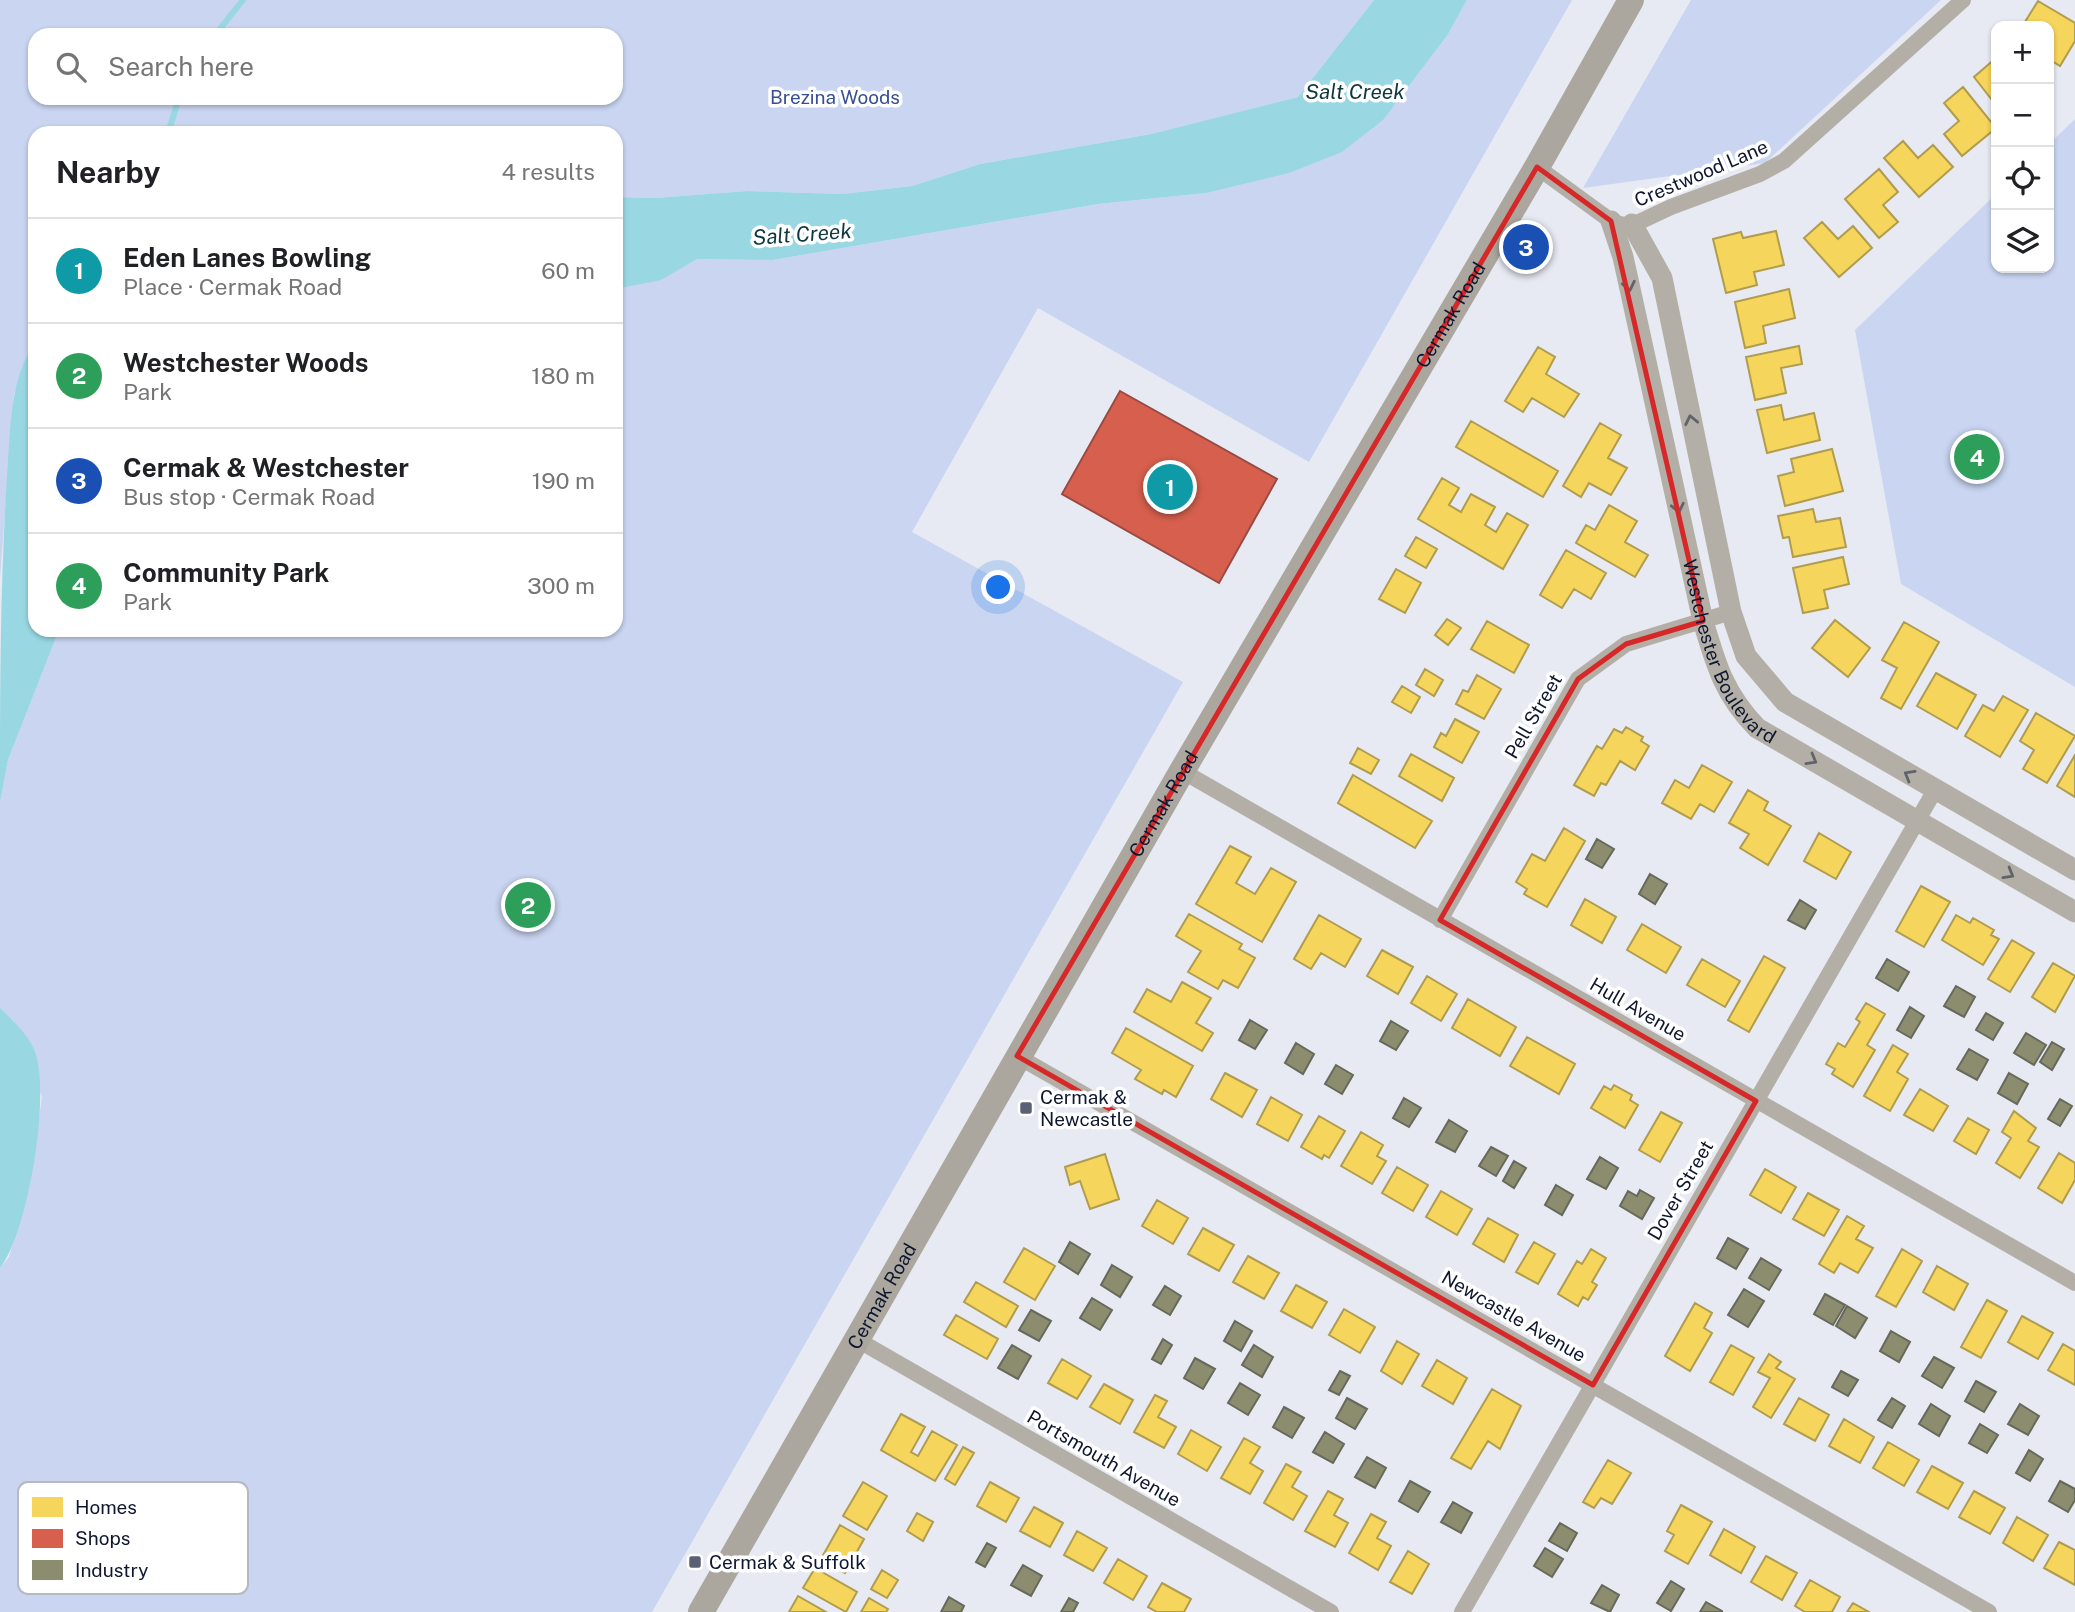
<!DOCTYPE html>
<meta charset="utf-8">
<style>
body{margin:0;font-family:"Public Sans",sans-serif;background:#f2f2f2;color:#202124}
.controls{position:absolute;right:21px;top:21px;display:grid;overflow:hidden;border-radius:14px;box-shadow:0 2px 5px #0004}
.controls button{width:63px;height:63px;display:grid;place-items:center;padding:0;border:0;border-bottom:2px solid #e0e0e0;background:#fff;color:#202124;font:35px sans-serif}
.you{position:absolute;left:999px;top:588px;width:24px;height:24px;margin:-18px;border:5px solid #fff;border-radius:50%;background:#1a73e8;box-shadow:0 0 0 10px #1a73e833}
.badge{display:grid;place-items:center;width:46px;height:46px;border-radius:50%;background:#db2777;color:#fff;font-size:23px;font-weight:700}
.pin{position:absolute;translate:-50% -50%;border:4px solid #fff;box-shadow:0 2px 7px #0006}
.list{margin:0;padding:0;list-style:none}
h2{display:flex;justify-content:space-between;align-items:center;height:91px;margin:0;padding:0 28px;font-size:30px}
h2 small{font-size:23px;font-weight:400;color:#757577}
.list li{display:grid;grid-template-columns:46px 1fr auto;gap:21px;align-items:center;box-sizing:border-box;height:105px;padding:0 28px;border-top:2px solid #e0e0e0}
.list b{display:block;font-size:26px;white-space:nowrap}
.list p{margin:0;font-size:23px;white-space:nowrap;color:#757577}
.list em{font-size:23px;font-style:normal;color:#757577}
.icon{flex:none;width:38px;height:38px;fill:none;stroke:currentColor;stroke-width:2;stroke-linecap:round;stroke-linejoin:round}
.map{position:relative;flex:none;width:2075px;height:1612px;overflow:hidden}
.search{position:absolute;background:#fff;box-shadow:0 2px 5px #0004;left:28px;top:28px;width:595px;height:77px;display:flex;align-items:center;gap:18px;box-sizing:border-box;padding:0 24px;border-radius:21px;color:#757577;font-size:26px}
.panel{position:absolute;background:#fff;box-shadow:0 2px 5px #0004;left:28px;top:126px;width:595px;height:511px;border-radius:21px}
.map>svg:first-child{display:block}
.green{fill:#c9d5f1;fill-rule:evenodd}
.water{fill:#99d8e3}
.homes{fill:#f6d55c;stroke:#b09c4f;stroke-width:2}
.shops{fill:#d6604d;stroke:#9a4a44;stroke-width:2}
.industry{fill:#8c8c6e;stroke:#66695b;stroke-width:2}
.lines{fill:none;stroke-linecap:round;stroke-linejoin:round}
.stream{stroke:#99d8e3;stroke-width:6}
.minor{stroke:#b4afa6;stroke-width:16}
.tertiary{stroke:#b4afa6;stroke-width:21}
.primary{stroke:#aca79e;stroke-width:26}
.oneway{stroke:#61636b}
.marked{fill:none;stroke:#d62828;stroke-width:5;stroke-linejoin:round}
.poi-dot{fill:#5a6174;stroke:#fff;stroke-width:2.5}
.labels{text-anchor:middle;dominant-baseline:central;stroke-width:7;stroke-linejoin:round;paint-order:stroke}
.park-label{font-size:19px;fill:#364f94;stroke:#fff}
.street-label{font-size:19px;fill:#0e1730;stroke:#fff}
.poi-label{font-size:19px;fill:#0e1730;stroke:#fff;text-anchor:start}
.water-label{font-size:21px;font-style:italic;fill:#0d383e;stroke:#fff}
.key{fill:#fff;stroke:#b7b9c1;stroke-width:2}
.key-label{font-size:19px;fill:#0e1730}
</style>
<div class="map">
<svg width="2075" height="1612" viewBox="0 0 2075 1612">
<rect width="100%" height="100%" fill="#e7eaf2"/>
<path class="green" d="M0,0H1374L1298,97L1151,134L980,164L912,186L842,194L747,191L655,198L616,197V133H35V343L14,394L0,578ZM35,35H616V98H35Z
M1467,0H1572L1309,462L1038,308L912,532L1183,682L652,1612H0V1268L9,1257L31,1176L42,1097L14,1021L0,1008V803L8,760L59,630H616V289L661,279L697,259L773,260L1098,204L1206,193L1448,34Z
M1691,0H1941L1765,163L1583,188Z
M2075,119V687L1901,584L1855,330L1996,194V268H2049V144Z"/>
<path class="water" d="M1374,0H1467L1448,34L1383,120L1342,152L1289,173L1206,193L1098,204L773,260L697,259L661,280L616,289V197L655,198L747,191L842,194L912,186L980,164L1151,134L1298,97Z
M35,343V630H59L8,760L0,803C0,689 0,575 8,461C11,422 11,376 35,343Z
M0,1008C12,1019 27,1034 34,1049C52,1092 28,1233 0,1268Z"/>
<path class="homes" d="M2038,1L2075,23V41L2060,66L2049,59V26H2032L2025,22Z
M1996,58V96L1992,100L1974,77Z
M1963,87L1996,128L1962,156L1944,134L1959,121L1944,103Z
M1903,141L1918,158L1933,145L1953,167L1919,197L1884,158Z
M1879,169L1898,192L1883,205L1898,222L1879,238L1845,199Z
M1822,222L1838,239L1853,226L1872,248L1839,277L1804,238Z
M1776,231L1784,265L1754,272L1757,285L1726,293L1713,239L1741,232L1743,238Z
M1789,289L1795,318L1763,326L1766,343L1745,348L1735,302Z
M1799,346L1802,364L1781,368L1786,393L1755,400L1746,357Z
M1538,347L1555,357L1546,374L1579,394L1564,417L1532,398L1523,412L1505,401Z
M1781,405L1784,420L1814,413L1820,440L1767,453L1757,410Z
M1471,421L1558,471L1543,497L1456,447Z
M1600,423L1621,435L1608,458L1627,468L1611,495L1589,483L1581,497L1563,486Z
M1832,449L1843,491L1785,506L1778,476L1794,472L1791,459Z
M1442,478L1459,488L1449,505L1461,512L1471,494L1495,507L1485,525L1496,532L1507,513L1528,525L1503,569L1418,519Z
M1609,505L1637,521L1625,542L1648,555L1635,577L1576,543L1586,525L1595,530Z
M1813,509L1816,522L1840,518L1846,547L1793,557L1789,537L1783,538L1778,516Z
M1416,537L1437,549L1426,568L1405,556Z
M1566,550L1606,573L1591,599L1574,589L1562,608L1540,595Z
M1843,557L1849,584L1824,590L1828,608L1803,613L1793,568Z
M1396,569L1421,583L1405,613L1379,599Z
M1447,619L1461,628L1448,645L1435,635Z
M1835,620L1870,648L1848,677L1812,648Z
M1487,621L1529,645L1514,673L1471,649Z
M1904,622L1939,642L1901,709L1881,698L1897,668L1882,660Z
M1425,669L1443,680L1434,696L1416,685Z
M1936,673L1976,695L1957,729L1917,706Z
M1477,675L1501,689L1484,719L1456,704L1463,690L1468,692Z
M1402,686L1420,697L1411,713L1392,702Z
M2003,696L2028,710L2000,757L1965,736L1983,705L1994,711Z
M2036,713L2075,736L2047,783L2023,769L2034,750L2020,741Z
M1455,719L1479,732L1462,763L1434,747L1441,733L1446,736Z
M1626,727L1643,737L1641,741L1649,746L1635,770L1620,761L1606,785L1601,783L1594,796L1574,785L1597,746L1602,749L1614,729L1622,733Z
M1358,748L1379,760L1371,774L1350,763Z
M1411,754L1454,778L1442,801L1399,776Z
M2075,755V797L2057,786Z
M1702,765L1732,782L1714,812L1700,804L1691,819L1662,803L1675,780L1689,788Z
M1353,775L1432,821L1415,848L1338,803Z
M1748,790L1768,802L1764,810L1791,826L1768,865L1740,848L1749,834L1729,823Z
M1564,828L1585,841L1547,907L1524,894L1527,889L1516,882L1532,854L1545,861Z
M1819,833L1851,852L1836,879L1804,861Z
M1230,846L1251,857L1236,883L1255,894L1271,868L1296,882L1262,942L1196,904Z
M1921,886L1950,902L1924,947L1896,931Z
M1585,899L1616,917L1602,943L1571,925Z
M1189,914L1242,944L1239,949L1255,958L1238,988L1223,980L1218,989L1188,972L1201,951L1176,936Z
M1319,915L1361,939L1345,967L1321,953L1311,969L1294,959Z
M1956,915L1970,923L1973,918L1994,930L1991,935L1999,939L1983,965L1942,940Z
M1642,924L1681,947L1666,973L1627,950Z
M2012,940L2034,953L2010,992L1988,979Z
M1382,950L1413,967L1398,994L1367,976Z
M1764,956L1785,968L1749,1032L1728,1020Z
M1702,959L1740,981L1725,1007L1687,985Z
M2053,963L2075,976L2055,1012L2032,997Z
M1427,976L1457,994L1441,1021L1411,1003Z
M1182,982L1211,998L1196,1023L1213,1033L1202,1051L1134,1012L1147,989L1171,1002Z
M1468,999L1516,1027L1500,1056L1452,1028Z
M1866,1003L1885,1014L1867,1045L1875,1050L1853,1087L1832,1074L1835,1069L1826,1064L1838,1043L1845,1047L1860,1022L1856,1019Z
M1126,1028L1193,1066L1176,1097L1164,1090L1162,1094L1135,1079L1141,1070L1112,1053Z
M1527,1037L1575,1064L1559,1094L1510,1066Z
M1893,1045L1908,1054L1897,1072L1908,1079L1890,1111L1864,1096Z
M1225,1073L1257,1090L1242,1117L1211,1099Z
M1614,1085L1632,1095L1630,1100L1638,1105L1625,1128L1591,1108L1604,1086L1611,1090Z
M1920,1089L1948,1106L1933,1131L1904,1115Z
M1271,1097L1302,1115L1288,1141L1257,1124Z
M2014,1111L2036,1128L2028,1141L2039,1147L2020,1178L1996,1163L2011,1138L2002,1132Z
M1661,1112L1682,1123L1660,1162L1639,1150Z
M1319,1116L1345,1131L1329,1158L1324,1155L1322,1159L1301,1147Z
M1968,1118L1989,1130L1976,1154L1954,1141Z
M1361,1132L1383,1145L1377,1156L1386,1161L1372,1184L1341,1166Z
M2059,1153L2075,1163V1180L2062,1203L2038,1188Z
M1105,1154L1119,1199L1090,1209L1080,1181L1070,1185L1065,1167Z
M1397,1167L1428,1185L1413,1211L1382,1193Z
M1765,1169L1796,1187L1781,1213L1750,1195Z
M1441,1191L1472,1209L1457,1235L1426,1217Z
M1808,1193L1839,1210L1824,1236L1793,1219Z
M1157,1200L1188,1218L1173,1244L1142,1226Z
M1847,1216L1864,1226L1856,1239L1873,1248L1858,1273L1840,1263L1834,1273L1819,1264Z
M1488,1218L1518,1235L1504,1262L1473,1244Z
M1203,1228L1234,1245L1219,1271L1188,1254Z
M1534,1242L1555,1254L1538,1284L1516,1272Z
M1024,1248L1055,1266L1035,1300L1004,1282Z
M1591,1249L1606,1258L1592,1282L1597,1285L1588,1300L1583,1297L1578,1306L1558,1294L1577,1261L1582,1264Z
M1902,1249L1922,1261L1896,1307L1876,1296Z
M1248,1256L1279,1273L1264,1299L1233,1282Z
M1937,1266L1968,1284L1954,1310L1923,1292Z
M976,1282L1018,1306L1006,1327L964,1302Z
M1296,1285L1327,1302L1312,1328L1281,1311Z
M1987,1300L2007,1311L1981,1358L1961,1347Z
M1695,1303L1712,1313L1704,1328L1712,1333L1690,1371L1665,1356Z
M1344,1309L1375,1327L1360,1353L1329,1335Z
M956,1315L998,1339L987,1359L944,1335Z
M2022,1316L2053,1333L2038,1359L2008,1342Z
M1397,1341L1419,1354L1402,1384L1381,1371Z
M2063,1344L2075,1351V1385L2048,1370Z
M1731,1345L1754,1358L1733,1395L1710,1382Z
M1769,1354L1781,1362L1776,1368L1795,1379L1771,1418L1753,1407L1770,1378L1758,1372Z
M1062,1359L1091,1376L1077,1399L1048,1383Z
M1437,1360L1467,1378L1453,1404L1422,1386Z
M1104,1384L1133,1400L1120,1424L1090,1407Z
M1492,1389L1521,1406L1500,1449L1488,1441L1471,1469L1451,1458Z
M1155,1395L1167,1401L1158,1417L1176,1427L1164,1448L1134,1432Z
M1799,1398L1829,1415L1815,1441L1784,1424Z
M901,1414L925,1427L911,1452L918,1456L932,1431L957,1445L935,1481L881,1450Z
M1844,1419L1874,1437L1860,1463L1829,1446Z
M1191,1430L1221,1447L1207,1471L1178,1454Z
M1244,1438L1260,1447L1250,1463L1263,1471L1250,1494L1221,1478Z
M1888,1442L1919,1460L1904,1486L1873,1468Z
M963,1447L974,1453L955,1485L945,1479Z
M1608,1460L1631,1473L1612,1504L1601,1498L1594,1508L1583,1502Z
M1286,1464L1301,1472L1292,1487L1307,1496L1293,1520L1264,1503Z
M1932,1466L1963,1483L1948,1509L1917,1492Z
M863,1482L887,1496L867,1530L843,1516Z
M990,1482L1019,1498L1006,1522L977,1506Z
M1328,1491L1343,1499L1334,1515L1348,1523L1335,1547L1305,1531Z
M1974,1491L2005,1508L1990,1534L1959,1517Z
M1681,1505L1712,1522L1688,1564L1665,1551L1674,1535L1667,1531Z
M1034,1507L1063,1523L1050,1547L1020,1531Z
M917,1513L933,1522L923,1541L907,1531Z
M1371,1514L1386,1522L1377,1538L1391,1546L1378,1570L1349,1553Z
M2017,1517L2048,1535L2033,1561L2003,1543Z
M840,1525L864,1539L845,1573L821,1559Z
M1724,1529L1755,1547L1741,1573L1710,1555Z
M1077,1531L1107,1548L1093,1571L1064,1555Z
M2059,1542L2075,1550V1585L2044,1568Z
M1408,1551L1429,1564L1412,1594L1390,1582Z
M1766,1556L1797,1573L1782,1600L1751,1582Z
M1118,1559L1147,1576L1133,1600L1104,1583Z
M815,1568L857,1592L846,1612L803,1588Z
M882,1570L898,1580L887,1598L871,1589Z
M1810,1580L1840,1597L1832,1612H1805L1795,1606Z
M1162,1583L1191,1599L1184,1612H1157L1148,1607Z
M798,1596L826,1612H789Z
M869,1598L888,1609L886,1612H861Z
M1853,1603L1869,1612H1847Z"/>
<path class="shops" d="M1120,391L1277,479L1219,583L1062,494Z"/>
<path class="industry" d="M1597,839L1614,849L1602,868L1586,859Z
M1650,874L1667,884L1655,904L1639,894Z
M1800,900L1816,910L1805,929L1788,920Z
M1887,959L1909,972L1898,991L1876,978Z
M1956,986L1975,997L1964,1017L1944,1006Z
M1910,1007L1924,1016L1911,1038L1897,1030Z
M1986,1013L2003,1023L1993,1040L1976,1030Z
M1250,1020L1267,1030L1255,1049L1239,1040Z
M1391,1021L1408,1031L1396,1050L1380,1041Z
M2026,1033L2046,1045L2034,1065L2014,1053Z
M2052,1042L2064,1049L2052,1070L2040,1062Z
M1296,1043L1314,1054L1303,1074L1285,1063Z
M1969,1049L1988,1060L1977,1080L1957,1069Z
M1336,1065L1353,1075L1342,1094L1325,1084Z
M2009,1073L2028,1084L2017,1104L1998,1093Z
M1404,1098L1421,1108L1409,1127L1393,1118Z
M2060,1099L2072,1106L2060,1126L2048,1119Z
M1449,1120L1467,1131L1455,1152L1436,1142Z
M1491,1147L1508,1156L1496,1176L1479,1166Z
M1600,1157L1618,1168L1606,1189L1587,1179Z
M1514,1161L1526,1168L1514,1188L1503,1181Z
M1556,1185L1573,1195L1562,1215L1545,1205Z
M1640,1190L1654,1198L1642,1219L1620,1206L1628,1191L1637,1196Z
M1728,1238L1748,1249L1736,1269L1717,1258Z
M1070,1242L1090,1254L1078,1274L1059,1262Z
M1761,1258L1781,1270L1769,1290L1749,1278Z
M1112,1265L1132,1277L1120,1297L1101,1285Z
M1165,1286L1181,1296L1170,1315L1153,1305Z
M1744,1289L1764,1301L1748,1327L1728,1315Z
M1825,1294L1845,1305L1833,1325L1814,1314Z
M1092,1298L1112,1310L1100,1330L1080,1318Z
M1847,1306L1867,1318L1855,1338L1836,1326Z
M1031,1310L1051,1321L1039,1341L1019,1330Z
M1235,1321L1252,1331L1241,1351L1224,1341Z
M1891,1331L1910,1342L1899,1362L1880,1351Z
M1163,1339L1172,1345L1161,1364L1152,1359Z
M1012,1345L1031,1356L1018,1379L998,1368Z
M1254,1345L1273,1357L1262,1377L1242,1365Z
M1934,1357L1954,1368L1942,1388L1922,1376Z
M1195,1358L1215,1369L1203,1389L1184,1378Z
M1340,1371L1350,1376L1339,1395L1329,1390Z
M1841,1371L1858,1380L1848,1396L1832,1387Z
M1976,1381L1996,1392L1984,1412L1965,1401Z
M1240,1383L1260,1395L1248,1415L1228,1403Z
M1347,1398L1367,1409L1355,1429L1336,1418Z
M1892,1398L1905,1406L1892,1428L1878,1420Z
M1931,1404L1950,1416L1939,1436L1919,1424Z
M2020,1404L2039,1416L2028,1435L2008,1424Z
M1284,1407L1304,1418L1292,1438L1273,1427Z
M1980,1424L1998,1435L1987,1453L1969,1443Z
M1325,1432L1344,1444L1333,1463L1313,1452Z
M2029,1450L2043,1459L2030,1481L2016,1473Z
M1367,1457L1386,1468L1375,1488L1355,1477Z
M1410,1481L1430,1492L1418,1512L1399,1501Z
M2060,1481L2075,1489V1500L2068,1512L2049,1501Z
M1453,1502L1472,1513L1461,1533L1441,1522Z
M1560,1523L1577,1533L1567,1551L1549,1541Z
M987,1543L996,1548L985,1567L976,1562Z
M1545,1548L1563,1559L1552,1577L1534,1566Z
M1023,1565L1042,1576L1031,1596L1011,1585Z
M1671,1581L1684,1589L1671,1611L1657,1603Z
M1602,1585L1619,1595L1610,1612L1591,1603Z
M949,1597L964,1606L961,1612H941Z
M1069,1598L1078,1603L1073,1612H1061Z
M1706,1602L1722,1611V1612H1700Z"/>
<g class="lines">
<path class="stream" d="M215,35L243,0
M168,133L179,98"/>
<path class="minor" d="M1537,167L1611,221L1623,225L1637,223L1671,207L1760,174L1784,161L1963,0
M1182,771L2075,1283
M1440,920L1578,679L1626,644L1731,612
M1017,1056L1989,1612
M856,1339L1331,1612
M1462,1612L1935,790"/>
<g class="tertiary">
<path id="s1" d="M1611,221L1623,257L1703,621C1716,665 1724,694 1757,728L2075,912"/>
<path d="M1632,224L1662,278L1731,612L1746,656L1785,702L2075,870"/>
</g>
<path class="primary" id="s2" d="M701,1612L1182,771L1537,167L1631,0"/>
</g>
<defs><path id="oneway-chevron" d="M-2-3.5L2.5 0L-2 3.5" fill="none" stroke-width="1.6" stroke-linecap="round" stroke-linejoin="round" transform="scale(1.75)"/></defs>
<g class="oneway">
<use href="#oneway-chevron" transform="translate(1629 286) rotate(78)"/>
<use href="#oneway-chevron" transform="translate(1691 420) rotate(-102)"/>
<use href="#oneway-chevron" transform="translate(1678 508) rotate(78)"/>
<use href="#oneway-chevron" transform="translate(1812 760) rotate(30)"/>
<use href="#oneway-chevron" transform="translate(1909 775) rotate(-150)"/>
<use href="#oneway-chevron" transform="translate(2009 874) rotate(30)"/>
</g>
<path class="marked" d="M1537,167L1611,221L1703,621L1626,644L1578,679L1440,920L1756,1101L1593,1385L1017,1056Z"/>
<g class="poi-dot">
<rect x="1019" y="1101" width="14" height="14" rx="3.5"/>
<rect x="688" y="1555" width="14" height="14" rx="3.5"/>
</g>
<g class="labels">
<g class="park-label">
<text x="835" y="97">Brezina Woods</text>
</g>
<g class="street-label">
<text transform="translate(1701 173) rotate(-23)">Crestwood Lane</text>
<text stroke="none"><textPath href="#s2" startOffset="1498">Cermak Road</textPath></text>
<text stroke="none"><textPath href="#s1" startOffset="450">Westchester Boulevard</textPath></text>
<text transform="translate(1533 716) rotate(-60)">Pell Street</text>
<text stroke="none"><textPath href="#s2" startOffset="931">Cermak Road</textPath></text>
<text transform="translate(1638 1009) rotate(30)">Hull Avenue</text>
<text transform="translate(1680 1190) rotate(-60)">Dover Street</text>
<text stroke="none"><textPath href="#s2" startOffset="364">Cermak Road</textPath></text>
<text transform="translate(1514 1316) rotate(30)">Newcastle Avenue</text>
<text transform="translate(1104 1458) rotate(30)">Portsmouth Avenue</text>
</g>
<g class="poi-label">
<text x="1040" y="1097">Cermak &amp;<tspan x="1040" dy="22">Newcastle</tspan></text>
<text x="709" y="1562">Cermak &amp; Suffolk</text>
</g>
<g class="water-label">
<text x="1355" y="91">Salt Creek</text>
<text transform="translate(802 234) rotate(-4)">Salt Creek</text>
</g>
</g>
<rect x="18" y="1482" width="230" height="112" rx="10" class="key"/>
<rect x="32" y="1497" width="31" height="20" fill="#f6d55c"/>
<rect x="32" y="1529" width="31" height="19" fill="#d6604d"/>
<rect x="32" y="1560" width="31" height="20" fill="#8c8c6e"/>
<g class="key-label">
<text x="75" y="1514">Homes</text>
<text x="75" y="1545">Shops</text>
<text x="75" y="1577">Industry</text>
</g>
</svg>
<div class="controls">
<button>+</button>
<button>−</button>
<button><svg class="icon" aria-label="locate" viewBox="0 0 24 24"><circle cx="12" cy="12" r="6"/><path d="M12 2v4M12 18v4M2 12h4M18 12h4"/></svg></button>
<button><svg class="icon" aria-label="layers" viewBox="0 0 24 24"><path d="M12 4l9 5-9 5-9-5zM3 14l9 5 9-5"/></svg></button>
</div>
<div class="you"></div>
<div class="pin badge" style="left:1170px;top:487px;background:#0f9aa8">1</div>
<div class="pin badge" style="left:528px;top:905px;background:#2e9e5b">2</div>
<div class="pin badge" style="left:1526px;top:247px;background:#1a4fb4">3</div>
<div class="pin badge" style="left:1977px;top:457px;background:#2e9e5b">4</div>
<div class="search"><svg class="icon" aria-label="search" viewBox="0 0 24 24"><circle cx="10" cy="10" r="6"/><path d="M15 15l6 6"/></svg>Search here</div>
<section class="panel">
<h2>Nearby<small>4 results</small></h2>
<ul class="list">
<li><span class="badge" style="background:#0f9aa8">1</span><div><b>Eden Lanes Bowling</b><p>Place · Cermak Road</p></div><em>60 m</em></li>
<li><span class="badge" style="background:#2e9e5b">2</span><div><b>Westchester Woods</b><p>Park</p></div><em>180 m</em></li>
<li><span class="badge" style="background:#1a4fb4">3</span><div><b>Cermak &amp; Westchester</b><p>Bus stop · Cermak Road</p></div><em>190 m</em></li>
<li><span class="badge" style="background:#2e9e5b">4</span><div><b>Community Park</b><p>Park</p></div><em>300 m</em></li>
</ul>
</section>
</div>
